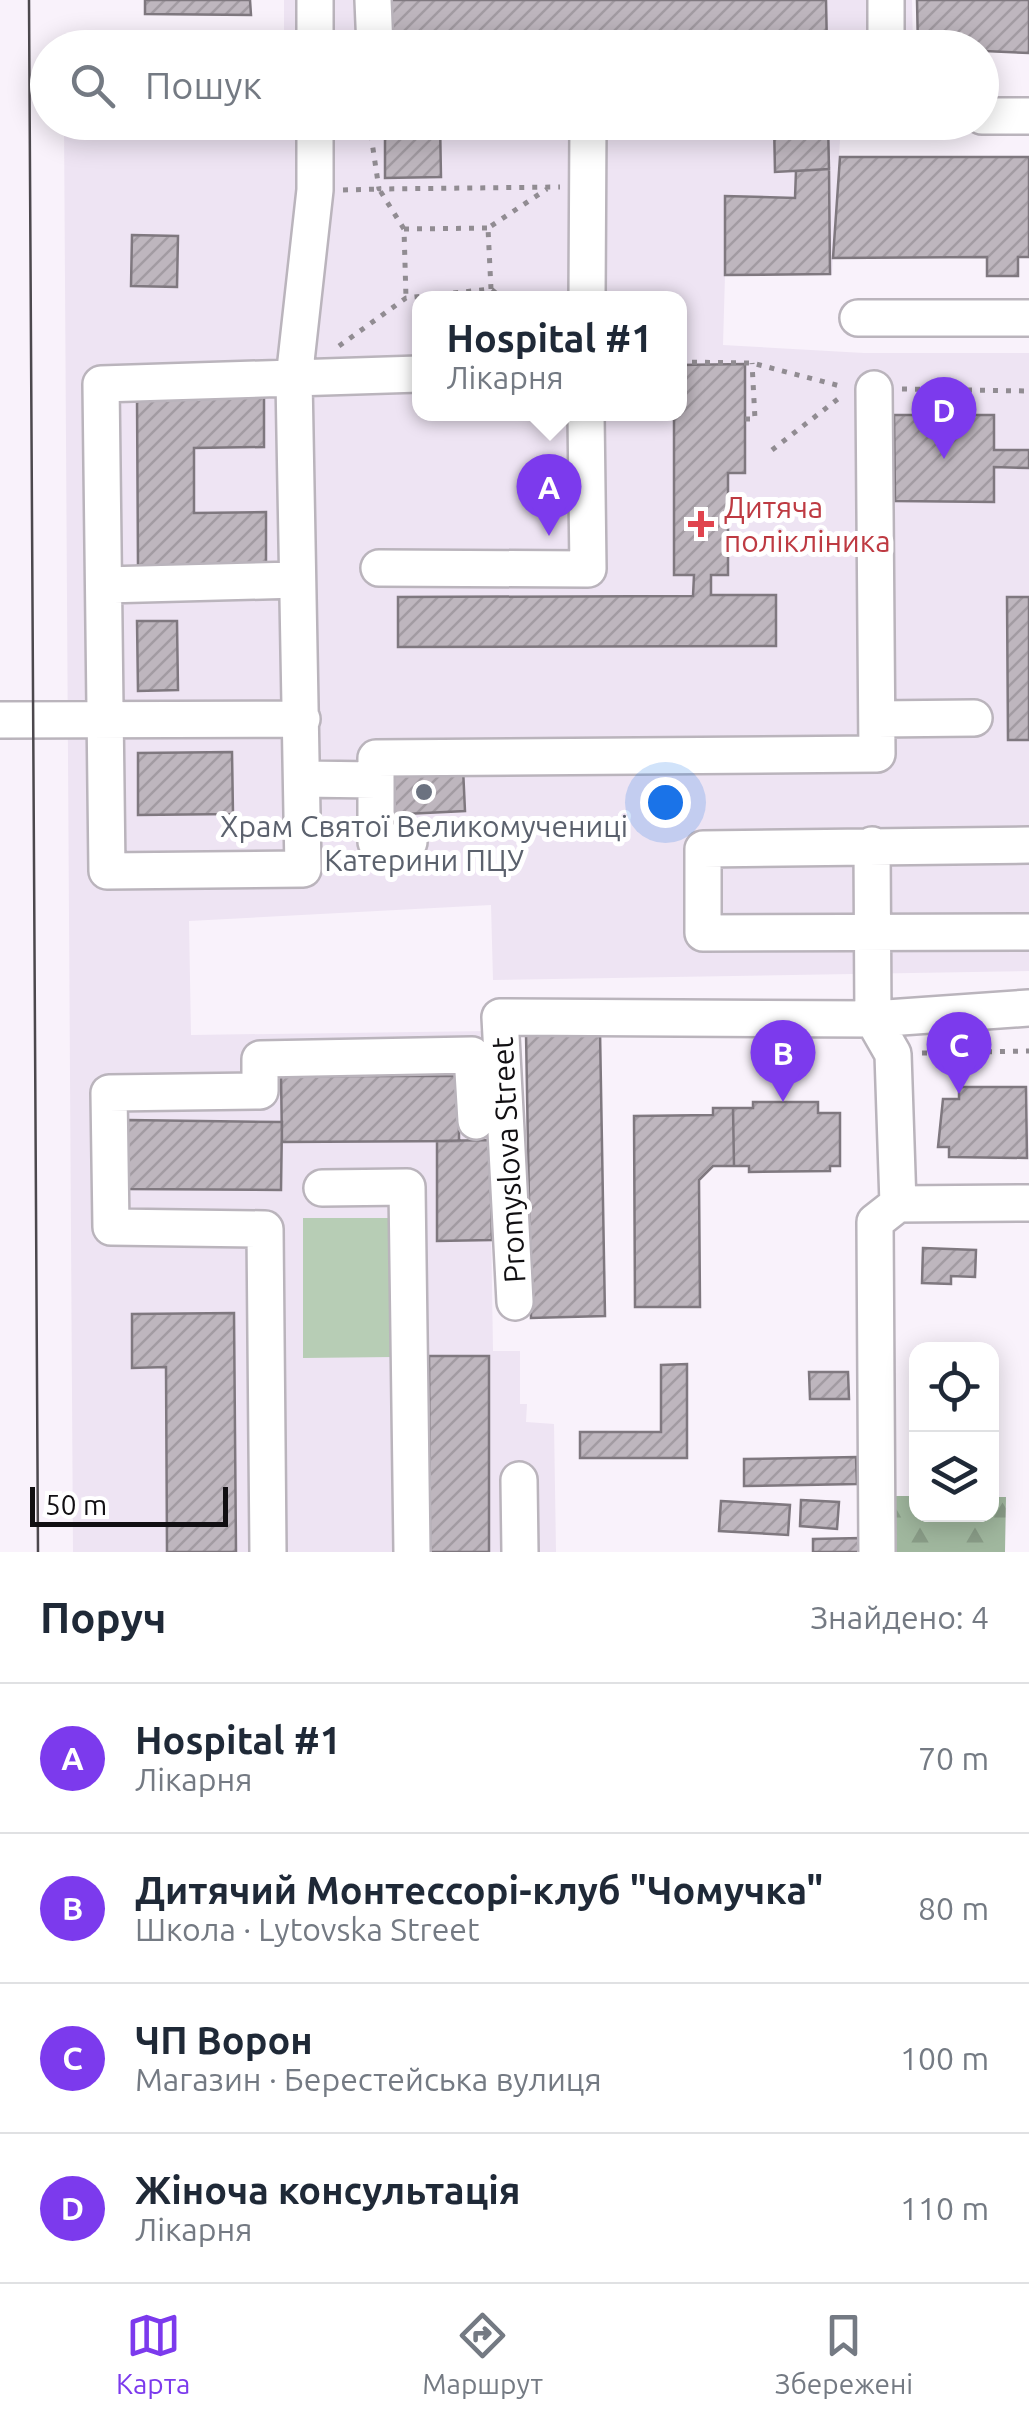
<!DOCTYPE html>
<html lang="uk">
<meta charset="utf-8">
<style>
body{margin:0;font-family:Ubuntu,sans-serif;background:#f2f2f3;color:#1f2937}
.controls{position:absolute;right:30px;bottom:30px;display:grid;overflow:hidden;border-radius:20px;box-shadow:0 5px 25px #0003}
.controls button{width:90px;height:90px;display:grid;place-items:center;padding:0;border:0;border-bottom:2px solid #e0e1e3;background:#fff;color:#1f2937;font:50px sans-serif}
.scale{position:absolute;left:30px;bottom:25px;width:198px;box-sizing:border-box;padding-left:10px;border:5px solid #110f12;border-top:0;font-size:28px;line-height:35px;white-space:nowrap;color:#110f12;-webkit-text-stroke:8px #fff;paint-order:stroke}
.you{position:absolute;left:665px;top:802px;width:35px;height:35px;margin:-25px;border:8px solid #fff;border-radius:50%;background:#1a73e8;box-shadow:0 0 0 15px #1a73e833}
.badge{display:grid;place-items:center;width:65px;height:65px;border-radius:50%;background:#7c3aed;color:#fff;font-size:32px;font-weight:700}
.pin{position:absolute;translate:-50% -82px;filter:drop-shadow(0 2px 5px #0008)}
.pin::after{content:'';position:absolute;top:52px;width:35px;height:30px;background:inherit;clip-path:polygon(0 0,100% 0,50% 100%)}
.popup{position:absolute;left:412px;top:291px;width:275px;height:130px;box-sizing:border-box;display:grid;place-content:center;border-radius:20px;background:#fff;filter:drop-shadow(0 2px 8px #0005);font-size:32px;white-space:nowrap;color:#747a83}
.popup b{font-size:38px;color:#1f2937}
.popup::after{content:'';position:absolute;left:50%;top:100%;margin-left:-20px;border:20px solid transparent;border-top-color:#fff}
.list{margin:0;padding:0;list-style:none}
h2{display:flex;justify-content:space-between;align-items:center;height:130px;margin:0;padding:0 40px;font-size:42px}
h2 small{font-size:32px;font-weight:400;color:#747a83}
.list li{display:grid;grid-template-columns:65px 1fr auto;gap:30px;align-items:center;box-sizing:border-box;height:150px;padding:0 40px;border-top:2px solid #e0e1e3}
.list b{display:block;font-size:38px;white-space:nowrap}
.list p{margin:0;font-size:32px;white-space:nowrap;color:#747a83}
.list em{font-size:32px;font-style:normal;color:#747a83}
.icon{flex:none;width:55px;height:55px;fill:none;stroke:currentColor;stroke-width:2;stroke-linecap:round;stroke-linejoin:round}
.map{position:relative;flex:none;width:1029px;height:1552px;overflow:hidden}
.search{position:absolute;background:#fff;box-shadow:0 5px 25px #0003;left:30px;right:30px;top:30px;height:110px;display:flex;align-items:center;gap:25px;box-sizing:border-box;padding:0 35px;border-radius:55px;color:#747a83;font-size:38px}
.sheet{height:730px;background:#fff}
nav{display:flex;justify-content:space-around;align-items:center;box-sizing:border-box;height:140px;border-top:2px solid #e0e1e3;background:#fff;font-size:28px;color:#747a83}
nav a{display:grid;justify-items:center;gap:5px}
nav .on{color:#7c3aed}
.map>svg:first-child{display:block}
.built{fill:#eee4f3;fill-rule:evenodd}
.forest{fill:url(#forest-firs)}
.garden{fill:#b7cdb5}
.building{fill:url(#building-hatch);stroke:#7f787f;stroke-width:2.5}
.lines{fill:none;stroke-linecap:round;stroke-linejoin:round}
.minor-casing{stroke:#bab4bc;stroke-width:40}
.path{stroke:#918c92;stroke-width:5;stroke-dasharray:5 8;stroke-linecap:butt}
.minor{stroke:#fff;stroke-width:35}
.tram{stroke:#4c484d;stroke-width:2.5}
.health-dot{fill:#e0444e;stroke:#fff;stroke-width:4}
.worship-dot{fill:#6b7280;stroke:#fff;stroke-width:4}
.labels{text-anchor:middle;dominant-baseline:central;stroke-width:10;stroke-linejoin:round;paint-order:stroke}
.health-label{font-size:30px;fill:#be3a42;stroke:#fff;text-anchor:start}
.worship-label{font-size:30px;fill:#5b616d;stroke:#fff}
.street-label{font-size:30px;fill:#110f12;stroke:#fff}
</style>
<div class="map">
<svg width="1029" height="1552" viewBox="0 0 1029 1552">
<defs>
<pattern id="forest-firs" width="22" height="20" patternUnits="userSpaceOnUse" patternTransform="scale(2.5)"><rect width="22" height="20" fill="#a0b79e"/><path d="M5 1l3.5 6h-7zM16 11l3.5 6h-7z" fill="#899c87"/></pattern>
<pattern id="building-hatch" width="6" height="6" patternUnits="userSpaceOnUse" patternTransform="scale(2.5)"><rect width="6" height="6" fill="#beb6be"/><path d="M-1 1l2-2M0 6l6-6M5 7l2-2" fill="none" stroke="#a29ba2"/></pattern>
</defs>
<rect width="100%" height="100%" fill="#f9f2fb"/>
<path class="built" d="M284,0H912L913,48H64L63,39H284Z
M64,123H841L832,275H725L723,345L864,353H1029V971L493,980L491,905L189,921L191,1035L488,1031L493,1351H520V1404H527L526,1422L554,1424L556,1552H73ZM419,298H679V414H419Z"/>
<path class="forest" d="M891,1496H916V1514H992V1497H1006L1005,1552H890Z"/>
<path class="garden" d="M303,1218H393V1357L303,1358Z"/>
<path class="building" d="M145,0H250L251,15L145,14Z
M385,0H826L827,48H385Z
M917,0H1029V53L918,48Z
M385,122H440L441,177L385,178Z
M774,122H828L829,169L775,172Z
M840,157H1029V257H1018V276H987V257L833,258Z
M829,169L830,274L725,275V196L795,198L796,171Z
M132,235L178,236L177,287L131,286Z
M745,364V473H728V575H711V595H776V646L398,647V597L693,596L694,575H674V414H679V365Z
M264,397V447L194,448V513L266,512V565L138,566L137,398Z
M894,415H994V450H1029V468L994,467V502L895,501Z
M1007,597H1029V740H1008Z
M137,621H177L178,690L138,691Z
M232,752L233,814L138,815V753Z
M463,768L465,811L385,815L383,772Z
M600,1031L605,1316L531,1318L526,1033Z
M281,1076H459V1141L282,1142Z
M959,1087H1026L1027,1158L949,1157V1147H938L943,1099H959Z
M753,1102H818V1113H840V1166H830V1171L749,1172V1166H734L733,1108H753Z
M713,1108H733L734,1166H713L699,1180L700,1307H635L634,1116L713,1115Z
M128,1120L282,1122L281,1190L126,1189Z
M490,1140L492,1240L437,1241V1141Z
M923,1248L976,1250L975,1277L951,1276V1284L922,1283Z
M234,1313L236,1552H167L166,1367L132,1368V1314Z
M429,1356H489V1552H430Z
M687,1364V1458H580V1432H661V1365Z
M809,1372H848L849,1399H810Z
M856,1457L857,1484L744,1486V1459Z
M801,1500L839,1502L837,1529L800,1526Z
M721,1501L790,1505L788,1535L719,1531Z
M861,1538L862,1552H813V1539Z"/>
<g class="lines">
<g class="minor-casing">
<path id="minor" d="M373,0L375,48
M886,0V34
M315,48V0
M982,116H1029
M315,122V190L294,379L303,869L107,871L101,384L419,374
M587,298L588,124
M858,318H1029
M379,568L588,569L586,414
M105,585L297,580
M877,719L974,718
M0,720L302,719
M302,779L376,780
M409,842H376V758L877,754L874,389
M872,845L873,1019L893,1054L898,1204L875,1222L877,1552
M1029,845L703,849V933L1029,932
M322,1188L407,1187L412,1552
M898,1204L1029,1203
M515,1302L500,1017L873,1019L1029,1008
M519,1480L520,1552
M268,1552L265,1229L111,1227L109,1093L260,1091V1059L472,1055L476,1121"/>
</g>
<path class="path" d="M369,122L379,189L560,187
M343,190L379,189L404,229L406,298
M404,229L488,228
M491,289L488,228L547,189
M339,346L406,298L491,289L502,298
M679,362L752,363L844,387
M902,389L1029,391
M745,419H755L752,363
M772,450L843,395
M922,1053L1029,1051"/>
<use href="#minor" class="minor"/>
<path class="tram" d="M29,0L38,1552"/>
</g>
<path class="health-dot" d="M696 509h10v10h10v10h-10v10h-10v-10h-10v-10h10z"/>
<circle class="worship-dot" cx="424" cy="792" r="10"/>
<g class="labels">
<g class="health-label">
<text x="724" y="507">Дитяча<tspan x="724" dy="34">полікліника</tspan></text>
</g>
<g class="worship-label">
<text x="424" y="826">Храм Святої Великомучениці<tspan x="424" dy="34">Катерини ПЦУ</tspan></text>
</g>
<g class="street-label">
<text transform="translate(508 1160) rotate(-93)">Promyslova Street</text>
</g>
</g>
</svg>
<div class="controls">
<button><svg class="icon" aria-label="locate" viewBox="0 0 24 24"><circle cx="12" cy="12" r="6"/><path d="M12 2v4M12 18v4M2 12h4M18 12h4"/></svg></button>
<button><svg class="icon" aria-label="layers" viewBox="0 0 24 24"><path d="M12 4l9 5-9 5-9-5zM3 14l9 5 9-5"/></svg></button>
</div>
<div class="scale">50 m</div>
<div class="you"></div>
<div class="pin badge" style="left:549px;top:536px">A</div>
<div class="popup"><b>Hospital #1</b>Лікарня</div>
<div class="pin badge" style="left:783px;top:1102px">B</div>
<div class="pin badge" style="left:959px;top:1094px">C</div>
<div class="pin badge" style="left:944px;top:459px">D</div>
<div class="search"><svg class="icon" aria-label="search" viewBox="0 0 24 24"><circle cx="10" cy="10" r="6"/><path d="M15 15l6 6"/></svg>Пошук</div>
</div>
<section class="sheet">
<h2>Поруч<small>Знайдено: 4</small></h2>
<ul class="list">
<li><span class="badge">A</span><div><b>Hospital #1</b><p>Лікарня</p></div><em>70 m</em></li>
<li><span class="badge">B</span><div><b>Дитячий Монтессорі-клуб &quot;Чомучка&quot;</b><p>Школа · Lytovska Street</p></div><em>80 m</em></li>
<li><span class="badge">C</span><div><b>ЧП Ворон</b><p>Магазин · Берестейська вулиця</p></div><em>100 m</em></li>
<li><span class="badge">D</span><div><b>Жіноча консультація</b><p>Лікарня</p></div><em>110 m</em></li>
</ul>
</section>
<nav>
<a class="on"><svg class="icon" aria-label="map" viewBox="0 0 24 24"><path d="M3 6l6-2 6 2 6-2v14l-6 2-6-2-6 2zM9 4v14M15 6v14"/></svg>Карта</a>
<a><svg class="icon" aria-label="directions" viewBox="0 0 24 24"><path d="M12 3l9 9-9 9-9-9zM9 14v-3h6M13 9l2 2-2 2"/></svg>Маршрут</a>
<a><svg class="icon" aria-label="saved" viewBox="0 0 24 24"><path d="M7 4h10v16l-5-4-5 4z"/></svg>Збережені</a>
</nav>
